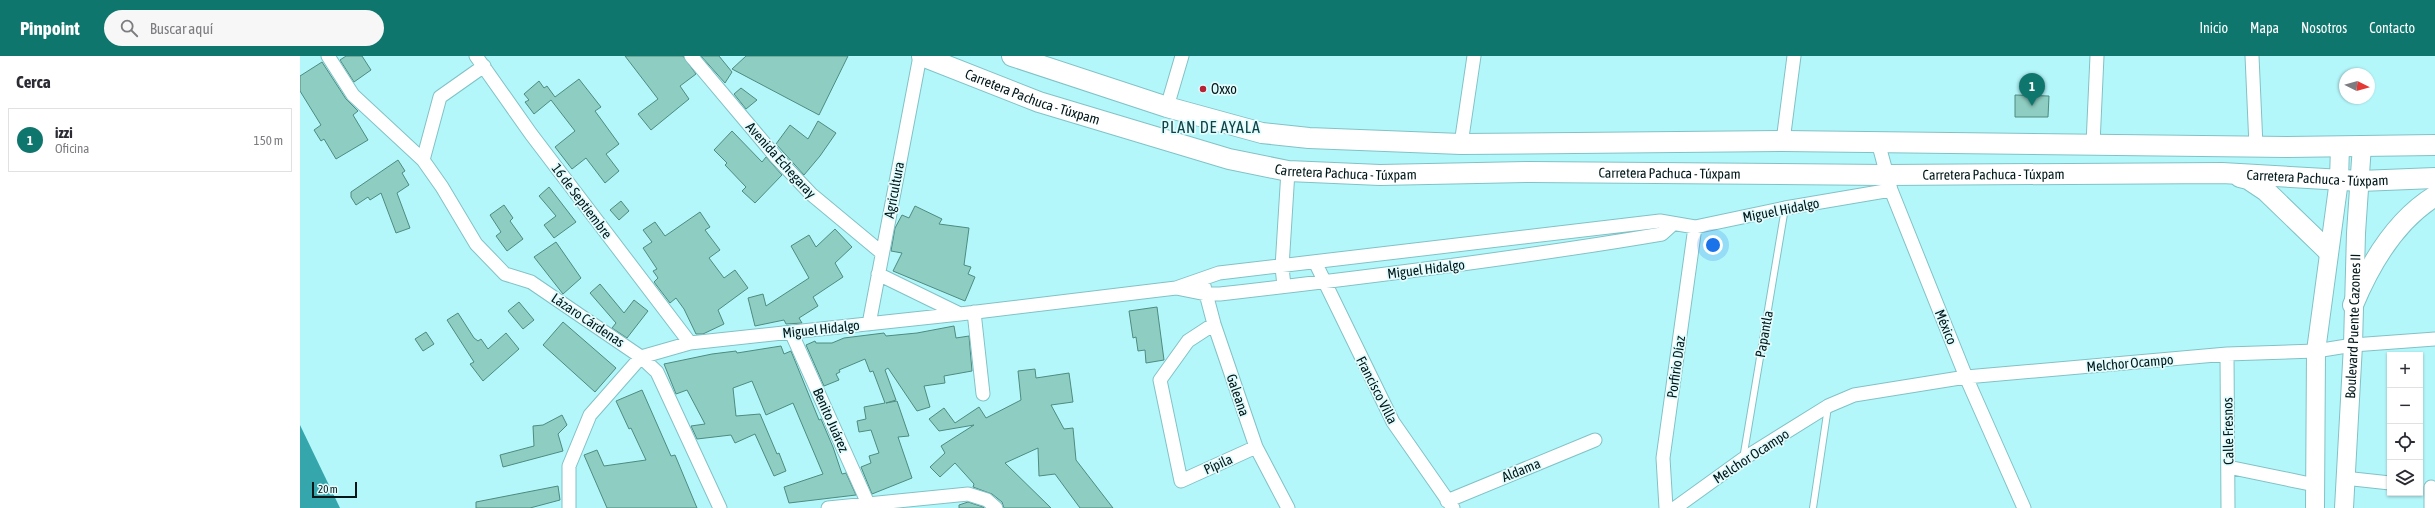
<!DOCTYPE html>
<html lang="es">
<meta charset="utf-8">
<style>
body{margin:0;font-family:"Asap Condensed",sans-serif;background:#f7f7f7;color:#2b2b33}
.controls{position:absolute;right:12px;bottom:12px;display:grid;overflow:hidden;border-radius:0px;box-shadow:0 1px 3px #0004}
.controls button{width:36px;height:36px;display:grid;place-items:center;padding:0;border:0;border-bottom:1px solid #e1e1e2;background:#fff;color:#2b2b33;font:20px sans-serif}
.compass{position:absolute;left:2039px;top:12px;width:36px;height:36px;border-radius:50%;background:#fff;box-shadow:0 1px 3px #0004;rotate:95deg}
.scale{position:absolute;left:12px;bottom:10px;width:45px;box-sizing:border-box;padding-left:4px;border:2px solid #001719;border-top:0;font-size:11px;line-height:14px;white-space:nowrap;color:#001719;-webkit-text-stroke:3px #e2fcfd;paint-order:stroke}
.you{position:absolute;left:1413px;top:189px;width:14px;height:14px;margin:-10px;border:3px solid #fff;border-radius:50%;background:#1a73e8;box-shadow:0 0 0 6px #1a73e833}
.badge{display:grid;place-items:center;width:26px;height:26px;border-radius:50%;background:#0f766e;color:#fff;font-size:13px;font-weight:700}
.pin{position:absolute;translate:-50% -33px;filter:drop-shadow(0 1px 2px #0008)}
.pin::after{content:'';position:absolute;top:21px;width:14px;height:12px;background:inherit;clip-path:polygon(0 0,100% 0,50% 100%)}
.list{margin:0;padding:0;list-style:none}
h2{display:flex;justify-content:space-between;align-items:center;height:52px;margin:0;padding:0 16px;font-size:17px}
h2 small{font-size:13px;font-weight:400;color:#7c7c81}
.list li{display:grid;grid-template-columns:26px 1fr auto;gap:12px;align-items:center;box-sizing:border-box;height:64px;margin:0 8px 8px;padding:0 8px;border:1px solid #e1e1e2;border-radius:0px}
.list b{display:block;font-size:15px;white-space:nowrap}
.list p{margin:0;font-size:13px;white-space:nowrap;color:#7c7c81}
.list em{font-size:13px;font-style:normal;color:#7c7c81}
.icon{flex:none;width:22px;height:22px;fill:none;stroke:currentColor;stroke-width:2;stroke-linecap:round;stroke-linejoin:round}
.map{position:relative;flex:none;width:2135px;height:452px;overflow:hidden}
header{display:flex;align-items:center;gap:24px;box-sizing:border-box;height:56px;padding:0 20px;background:#0f766e;color:#fff}
header strong{font-size:19px}
nav{display:flex;gap:22px;margin-inline-start:auto;font-size:14px}
.search{width:280px;height:36px;background:#f7f7f7;display:flex;align-items:center;gap:10px;box-sizing:border-box;padding:0 14px;border-radius:22px;color:#7c7c81;font-size:15px}
main{display:flex}
aside{flex:1;background:#fff}
.map>svg:first-child{display:block}
.water{fill:#35a6ac}
.building{fill:#8ecdc1;stroke:#4e8b80}
.lines{fill:none;stroke-linecap:round;stroke-linejoin:round}
.lane-casing{stroke:#81c2c6;stroke-width:8}
.street-casing{stroke:#81c2c6;stroke-width:15}
.secondary-casing{stroke:#81c2c6;stroke-width:20}
.primary-casing{stroke:#81c2c6;stroke-width:22}
.lane{stroke:#fff;stroke-width:6}
.street{stroke:#fff;stroke-width:13}
.secondary{stroke:#fff;stroke-width:18}
.primary{stroke:#fff;stroke-width:20}
.poi-dot{fill:#b52335;stroke:#e2fcfd;stroke-width:1.5}
.labels{text-anchor:middle;dominant-baseline:central;stroke-width:3.5;stroke-linejoin:round;paint-order:stroke}
.poi-label{font-size:14px;fill:#001719;stroke:#e2fcfd;text-anchor:start}
.street-label{font-size:14px;fill:#001719;stroke:#e2fcfd}
.quarter-label{font-size:16px;letter-spacing:1px;fill:#0f4347;stroke:#e2fcfd}
</style>
<header>
<strong>Pinpoint</strong>
<div class="search"><svg class="icon" aria-label="search" viewBox="0 0 24 24"><circle cx="10" cy="10" r="6"/><path d="M15 15l6 6"/></svg>Buscar aquí</div>
<nav><a>Inicio</a><a>Mapa</a><a>Nosotros</a><a>Contacto</a></nav>
</header>
<main>
<aside>
<h2>Cerca<small></small></h2>
<ul class="list">
<li><span class="badge">1</span><div><b>izzi</b><p>Oficina</p></div><em>150 m</em></li>
</ul>
</aside>
<div class="map">
<svg width="2135" height="452" viewBox="0 0 2135 452">
<rect width="100%" height="100%" fill="#b4f7fb"/>
<path class="water" d="M0,369L40,452H0Z"/>
<path class="building" d="M46,0H62L71,14L54,26L40,4Z
M325,0H383L396,18L380,30L389,43L351,74L338,58L358,43Z
M401,0H419L432,16L425,27Z
M446,0H548L519,59L432,13Z
M22,6L46,43L58,55L53,59L68,84L36,103L24,83L21,85L14,74L21,69L0,35V20Z
M279,23L301,51L295,55L319,88L306,98L319,115L305,127L286,102L272,113L255,91L275,75L251,44L234,58L225,46L229,44L224,38L239,25L244,32L247,30L255,41Z
M441,32L457,44L446,53L434,38Z
M1715,39L1749,40L1748,61H1715Z
M518,65L536,77L520,100L504,119L476,88L490,69L508,83Z
M432,75L462,106L466,101L482,119L455,147L442,135L446,131L425,109L427,107L414,94Z
M98,104L105,115L102,117L109,129L97,137L110,172L96,177L81,137L70,144L68,141L56,149L51,141V136Z
M249,131L276,166L254,182L244,169L256,160L239,140Z
M321,145L329,155L319,164L310,154Z
M204,149L213,162L210,165L223,183L207,195L196,180L201,176L190,159Z
M615,150L642,163L639,168L669,172L664,209L671,211L668,218L675,221L665,245L593,215L602,197L591,195L595,172L602,159L609,162Z
M400,156L410,171L405,174L420,194L409,202L424,222L435,214L448,232L418,254L424,268L403,278H396L384,253L376,242L370,247L354,226L358,222L353,215L357,213L343,192L352,186L343,174L355,166L365,180Z
M535,173L552,191L535,207L543,221L513,241L518,250L499,262L502,267L486,268L484,264L455,270L448,242L463,238L466,250L509,222L491,190L509,179L516,191Z
M256,186L281,222L263,238L234,201Z
M300,228L324,257L334,244L348,255L327,282L312,272L316,267L290,237Z
M219,246L234,264L223,273L208,255Z
M857,251L864,304L846,307L845,294L838,295L836,281L833,282L829,255Z
M158,257L174,282L178,285L181,283L188,293L206,277L219,293L183,325L170,308L174,306L147,264Z
M263,266L316,312L295,336L243,289Z
M654,270L656,282L669,280L672,315L644,320L645,327L624,330L630,351L617,355L588,312L585,314L596,344L586,347L597,345L609,380L598,381L612,422L572,438L561,411L571,407L569,400L579,397L571,374L559,376L557,365L566,363L564,351L585,347L573,315L570,316L565,303L539,314L540,316L536,318L539,324L524,330L506,289L515,285L516,287H532L544,282L584,277L586,280L617,277Z
M126,276L134,288L123,295L115,283Z
M481,290L484,298L491,295L519,364L521,363L533,391L542,418L546,417L556,439L489,447L484,431L523,418L493,347L466,359L452,325L433,332L436,360L460,358L477,398L479,397L486,415L474,420L455,378L435,387L431,379L397,383L391,370L405,368L387,334L376,338L364,308L412,298L436,295L437,297Z
M735,313L736,322L769,317L773,346L751,349L764,373L773,372L776,404L813,452H780L755,418L739,420L738,392L705,407L751,452H704L702,446L692,438L673,431L674,428L655,407L640,421L630,411L645,397L641,390L674,369L639,375L629,363L644,352L655,367L679,351L686,362L721,344L718,315Z
M342,334L371,400L375,399L397,452H307L284,399L297,394L304,410L346,404L331,372L329,373L316,345Z
M262,359L267,369L258,378L263,395L203,411L200,399L234,390L233,370L243,369Z
M258,430L260,444L230,452H176V446Z
M668,446L683,451L684,452H659V449Z"/>
<g class="lines">
<g class="lane-casing">
<path id="lane" d="M1443,403L1485,152
M1513,452L1528,351"/>
</g>
<g class="street-casing">
<path id="street" d="M28,0L53,39L123,104L140,41L184,10
M176,0L231,78L390,287
M391,0L476,101L511,138L582,197
M1952,0L1956,90
M867,51L882,0
M1483,85L1494,0
M1578,86L1591,134L1666,321L1724,452
M1161,88L1174,0
M1793,88L1797,0
M123,104L142,131L176,188L205,218L231,226L341,301L357,316L420,452
M1016,208L1093,366L1153,452
M578,218L660,258
M904,230L914,268L956,391L988,452
M984,230L982,211L988,115
M876,232L906,238H920C1068,221 1215,203 1362,178L1372,169
M674,256L683,338
M569,268L620,0
M914,268L888,285L860,324L881,425L956,391
M491,276L570,452
M1927,298L1928,452
M1928,411L2015,429
M2044,422L2090,427
M1147,445L1295,384
M269,452V410L290,359L341,301L390,287L660,258L876,232L919,217L1360,165L1395,171L1485,152L1591,134
M528,452L668,438L687,444L696,452
M1366,452L1363,402L1395,171
M1375,452L1443,403L1528,350L1554,339L1666,321L1927,298L2016,295L2053,289L2135,283
M2131,452V431"/>
</g>
<g class="secondary-casing">
<g id="secondary">
<path d="M2015,452L2016,295L2039,124L2040,90"/>
<path id="s1" d="M2044,452L2053,289L2056,177L2062,89"/>
</g>
</g>
<g class="primary-casing">
<g id="primary">
<path id="s2" d="M622,0L739,46L929,103L988,115L1080,119L1230,116L1586,119L1922,117L2060,125L2135,122"/>
<path d="M712,0L867,51L962,77L1009,82L1161,88L1483,85L1987,91L2135,89"/>
<path d="M1940,121L1948,123L1966,135L2028,195"/>
<path d="M2053,249C2070,208 2096,164 2135,140"/>
</g>
</g>
<use href="#lane" class="lane"/>
<use href="#street" class="street"/>
<use href="#secondary" class="secondary"/>
<use href="#primary" class="primary"/>
</g>
<circle class="poi-dot" cx="903" cy="33" r="4"/>
<g class="labels">
<g class="poi-label">
<text x="911" y="33">Oxxo</text>
</g>
<g class="street-label">
<text stroke="none"><textPath href="#s2" startOffset="118">Carretera Pachuca - Túxpam</textPath></text>
<text transform="translate(481 104) rotate(48)">Avenida Echegaray</text>
<text stroke="none"><textPath href="#s2" startOffset="442">Carretera Pachuca - Túxpam</textPath></text>
<text stroke="none"><textPath href="#s2" startOffset="766">Carretera Pachuca - Túxpam</textPath></text>
<text stroke="none"><textPath href="#s2" startOffset="1090">Carretera Pachuca - Túxpam</textPath></text>
<text stroke="none"><textPath href="#s2" startOffset="1414">Carretera Pachuca - Túxpam</textPath></text>
<text transform="translate(594 134) rotate(-79)">Agricultura</text>
<text transform="translate(282 145) rotate(53)">16 de Septiembre</text>
<text transform="translate(1481 154) rotate(-11)">Miguel Hidalgo</text>
<text transform="translate(1126 213) rotate(-7)">Miguel Hidalgo</text>
<text transform="translate(288 264) rotate(34)">Lázaro Cárdenas</text>
<text transform="translate(1646 271) rotate(68)">México</text>
<text stroke="none"><textPath href="#s1" startOffset="182">Boulevard Puente Cazones II</textPath></text>
<text transform="translate(521 273) rotate(-6)">Miguel Hidalgo</text>
<text transform="translate(1464 278) rotate(-80)">Papantla</text>
<text transform="translate(1830 307) rotate(-5)">Melchor Ocampo</text>
<text transform="translate(1376 311) rotate(-82)">Porfirio Díaz</text>
<text transform="translate(1077 334) rotate(63)">Francisco Villa</text>
<text transform="translate(938 339) rotate(71)">Galeana</text>
<text transform="translate(531 364) rotate(66)">Benito Juárez</text>
<text transform="translate(1928 375) rotate(-91)">Calle Fresnos</text>
<text transform="translate(1451 400) rotate(-33)">Melchor Ocampo</text>
<text transform="translate(918 408) rotate(-24)">Pípila</text>
<text transform="translate(1221 414) rotate(-22)">Aldama</text>
</g>
<g class="quarter-label">
<text x="911" y="71">PLAN DE AYALA</text>
</g>
</g>
</svg>
<div class="controls">
<button>+</button>
<button>−</button>
<button><svg class="icon" aria-label="locate" viewBox="0 0 24 24"><circle cx="12" cy="12" r="6"/><path d="M12 2v4M12 18v4M2 12h4M18 12h4"/></svg></button>
<button><svg class="icon" aria-label="layers" viewBox="0 0 24 24"><path d="M12 4l9 5-9 5-9-5zM3 14l9 5 9-5"/></svg></button>
</div>
<svg class="compass" viewBox="-18 -18 36 36"><path d="M0-13l5 13h-10z" fill="#e53935"/><path d="M0 13l5-13h-10z" fill="#7c7c81"/></svg>
<div class="scale">20 m</div>
<div class="you"></div>
<div class="pin badge" style="left:1732px;top:50px">1</div>
</div>
</main>
